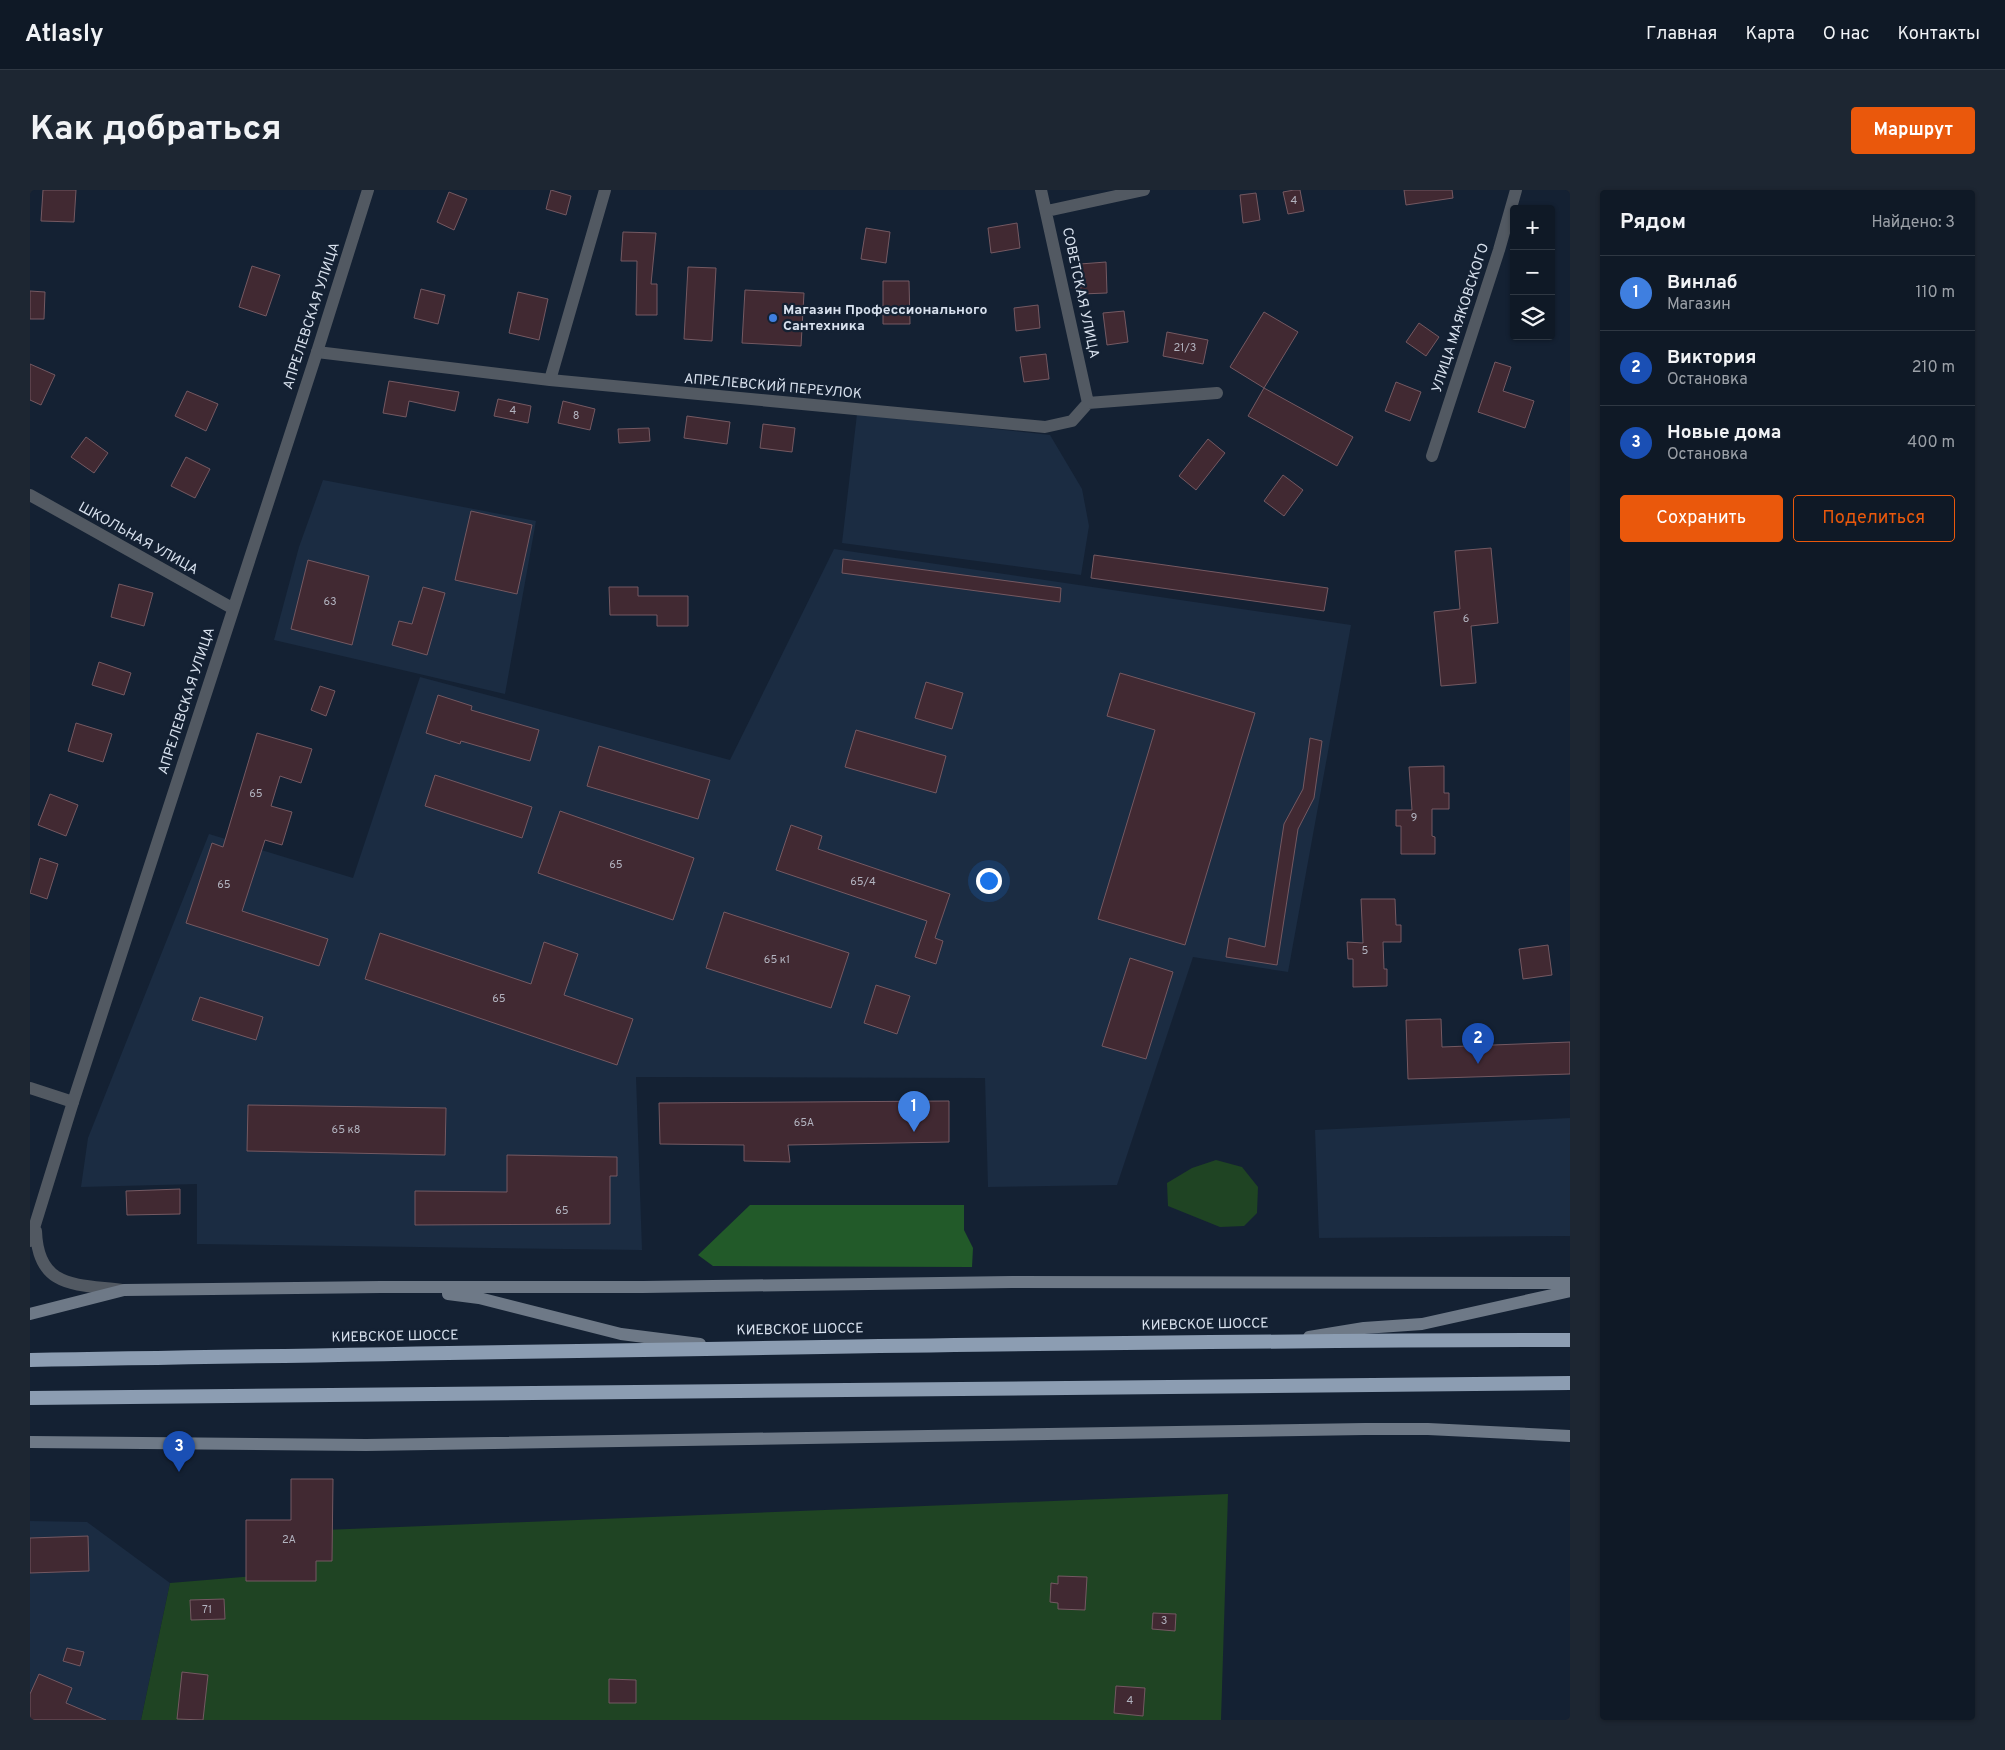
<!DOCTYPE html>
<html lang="ru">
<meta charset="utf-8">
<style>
body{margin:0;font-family:Overpass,sans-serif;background:#1d2632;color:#f1f3f6}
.controls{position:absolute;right:15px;top:15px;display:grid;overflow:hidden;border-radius:5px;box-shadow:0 1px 4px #0004}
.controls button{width:45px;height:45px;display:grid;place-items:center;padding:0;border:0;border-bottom:1px solid #2f3843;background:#0f1926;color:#f1f3f6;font:25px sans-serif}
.you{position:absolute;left:958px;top:690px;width:18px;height:18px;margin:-12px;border:4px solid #fff;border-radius:50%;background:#1a73e8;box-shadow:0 0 0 8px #1a73e833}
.badge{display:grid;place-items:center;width:32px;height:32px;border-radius:50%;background:#ea580c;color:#fff;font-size:16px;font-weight:700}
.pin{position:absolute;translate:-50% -41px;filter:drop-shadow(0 1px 2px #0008)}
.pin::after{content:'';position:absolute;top:26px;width:18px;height:15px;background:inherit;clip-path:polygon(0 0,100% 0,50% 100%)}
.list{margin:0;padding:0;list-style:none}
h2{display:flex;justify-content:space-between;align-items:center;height:65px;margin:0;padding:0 20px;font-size:21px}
h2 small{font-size:16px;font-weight:400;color:#9ba0a7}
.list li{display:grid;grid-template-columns:32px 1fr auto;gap:15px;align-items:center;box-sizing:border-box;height:75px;padding:0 20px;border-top:1px solid #2f3843}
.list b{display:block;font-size:19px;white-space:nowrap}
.list p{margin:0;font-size:16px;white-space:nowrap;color:#9ba0a7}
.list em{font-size:16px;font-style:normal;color:#9ba0a7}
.actions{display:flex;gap:10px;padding:15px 20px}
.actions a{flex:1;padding:11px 0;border:1px solid #ea580c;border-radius:5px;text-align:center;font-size:18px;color:#ea580c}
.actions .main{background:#ea580c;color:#fff}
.icon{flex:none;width:28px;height:28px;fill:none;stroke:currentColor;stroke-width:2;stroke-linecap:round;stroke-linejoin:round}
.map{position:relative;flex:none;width:1540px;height:1530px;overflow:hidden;border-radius:5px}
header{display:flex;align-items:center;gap:30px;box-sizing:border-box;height:70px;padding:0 25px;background:#0f1926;border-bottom:1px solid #2f3843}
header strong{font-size:24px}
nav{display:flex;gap:28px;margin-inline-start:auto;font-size:18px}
.intro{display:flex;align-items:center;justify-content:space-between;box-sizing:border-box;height:120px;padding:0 30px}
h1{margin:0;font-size:35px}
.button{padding:12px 22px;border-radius:5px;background:#ea580c;color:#fff;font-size:18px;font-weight:700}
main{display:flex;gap:30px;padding:0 30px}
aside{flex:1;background:#0f1926;border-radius:5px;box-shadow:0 1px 4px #0004}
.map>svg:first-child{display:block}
.built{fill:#1b2c42}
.green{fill:#1f4423}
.forest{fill:#225a29}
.building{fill:#412932;stroke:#745962}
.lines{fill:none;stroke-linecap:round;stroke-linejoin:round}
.minor{stroke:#525962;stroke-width:12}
.tertiary{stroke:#525962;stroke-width:12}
.secondary{stroke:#6e7987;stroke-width:12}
.trunk{stroke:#8c9db2;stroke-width:14}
.shop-dot{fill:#3f7fe0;stroke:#142133;stroke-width:2}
.labels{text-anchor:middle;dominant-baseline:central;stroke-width:4.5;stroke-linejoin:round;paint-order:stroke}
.number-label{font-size:11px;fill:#b2b3bf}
.street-label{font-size:14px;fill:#d8e1ee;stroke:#142133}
.poi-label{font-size:14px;font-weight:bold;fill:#d8e1ee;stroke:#142133;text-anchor:start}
</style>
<header>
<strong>Atlasly</strong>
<nav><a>Главная</a><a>Карта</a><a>О нас</a><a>Контакты</a></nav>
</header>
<div class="intro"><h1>Как добраться</h1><a class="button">Маршрут</a></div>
<main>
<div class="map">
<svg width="1540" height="1530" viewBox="0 0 1540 1530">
<rect width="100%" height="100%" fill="#142133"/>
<path class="built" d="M827,224L1020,245L1052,299L1059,336L1051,385L812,353Z
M293,290L506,331L475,504L244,450L269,357Z
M804,359L1321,435L1258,782L1163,767L1087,995L958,997L955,888L606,887L612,1060L167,1054V994L51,997L58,948L179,644L323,688L390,487L700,570Z
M1540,928V1046L1289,1048L1285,940Z
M0,1331L57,1332L140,1393L111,1530H0Z"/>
<path class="green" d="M1186,970L1212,977L1228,997L1227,1023L1214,1036L1190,1037L1138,1016L1137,993L1162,978Z
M1198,1304L1191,1530H111L140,1393L225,1386L294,1340Z"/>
<path class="forest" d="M720,1015H934V1040L943,1058L942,1077L683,1076L668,1065Z"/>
<path class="building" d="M13,0H46L44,32L11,31Z
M521,0L541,6L536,25L516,19Z
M1264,0H1270L1274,21L1258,24L1253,2Z
M1374,0H1422L1423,8L1376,15Z
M419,2L437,9L424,40L407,32Z
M1226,3L1230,30L1213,33L1210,5Z
M987,33L990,58L961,63L958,38Z
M836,38L860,42L856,73L831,69Z
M593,42L626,43L621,94H627V125H606L607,71H591Z
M1076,72L1077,103L1051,104L1050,74Z
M222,76L250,85L236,126L209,117Z
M658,77L686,78L682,151L654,149Z
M853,91H879L880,134H853Z
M391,99L415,105L408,134L384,128Z
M715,100L774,103L771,156L712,153Z
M0,101L15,102L14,129H0Z
M488,102L518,109L509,150L479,143Z
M1008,115L1010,138L986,141L984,118Z
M1094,121L1098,152L1077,155L1073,123Z
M1234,122L1268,142L1234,198L1200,177Z
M1389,133L1409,147L1396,166L1376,152Z
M1137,142L1178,150L1173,174L1133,166Z
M1016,164L1019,189L994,192L990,167Z
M1465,172L1481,177L1473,201L1504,211L1495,238L1448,222Z
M0,174L25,185L11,215L0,210Z
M359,191L429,202L425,221L379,211L376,227L353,223Z
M1366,192L1391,202L1380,231L1355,221Z
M1234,198L1323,247L1307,276L1218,226Z
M157,201L188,214L176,241L145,226Z
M468,209L501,216L498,233L464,226Z
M533,211L565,219L560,240L528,233Z
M657,226L700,232L697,254L654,248Z
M733,234L765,238L762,262L730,258Z
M619,238L620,251L589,253L588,239Z
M56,247L78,263L64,283L41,267Z
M1178,249L1195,263L1166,300L1149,286Z
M156,267L180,279L165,308L141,296Z
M1253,285L1273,300L1254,326L1234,311Z
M441,321L502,335L487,404L425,390Z
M1461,358L1468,433L1441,436L1446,493L1411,496L1404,422L1430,419L1425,361Z
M1064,365L1298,398L1294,421L1061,388Z
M813,369L1031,398L1030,412L812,383Z
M278,370L339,386L322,455L261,439Z
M89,394L123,403L114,436L81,427Z
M393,397L415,403L397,465L362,455L369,431L382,434Z
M579,397H608V406H658V436H627V425H580Z
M69,472L101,483L94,505L62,495Z
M1090,483L1225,523L1155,755L1068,729L1125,540L1077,526Z
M896,492L933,503L922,539L885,528Z
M290,496L305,501L296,526L281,520Z
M408,505L442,516L441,520L509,540L500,571L431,551L430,554L396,543Z
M46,533L82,544L73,572L38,561Z
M826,540L916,566L906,603L815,577Z
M227,543L282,559L271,593L250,586L241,616L262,622L252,655L235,650L212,721L298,749L289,776L156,733L182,653L193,657Z
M1280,548L1292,551L1284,608L1268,639L1247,775L1196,767L1199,748L1235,757L1254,634L1273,599Z
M569,556L680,590L668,629L557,596Z
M1414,576V603H1419V619H1402V646L1405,647V664H1371V636H1366V620H1382L1379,577Z
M405,585L502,617L492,648L395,616Z
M20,604L48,615L36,646L8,635Z
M530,621L664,668L643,730L508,683Z
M761,635L792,646L788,659L920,704L905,748L913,751L906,774L885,767L897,731L746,680Z
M10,668L28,674L17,709L0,703Z
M1331,709H1365L1366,735H1371V752H1353L1354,779H1357V796L1323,797V769H1318L1317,752L1333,753Z
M694,722L819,763L801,818L676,778Z
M350,743L501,794L514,752L548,764L534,805L603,829L587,875L335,789Z
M1518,755L1522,785L1493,789L1489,759Z
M1100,768L1143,782L1116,869L1072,856Z
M846,795L880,806L867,844L834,833Z
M170,807L233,827L226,850L162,830Z
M1411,829L1412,857L1540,852V884L1378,889L1376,830Z
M919,911V952L758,955L760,972L714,971V955L630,954L629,913Z
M218,915L416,918L415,965L217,961Z
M477,965L587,967V986H580V1034L385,1035V1001L477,1002Z
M150,999V1024L97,1025L96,1001Z
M261,1289H303L302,1371H286V1391H216V1330H261Z
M58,1346L59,1381L0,1383V1348Z
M1028,1386L1057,1387L1055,1420L1028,1419V1413L1020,1412L1021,1393L1028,1394Z
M194,1409L195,1429L161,1430L160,1410Z
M1123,1423L1146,1424L1145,1441L1122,1439Z
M37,1458L54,1462L50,1476L33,1471Z
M152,1482L178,1485L173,1530L147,1529Z
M9,1484L42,1498L36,1513L76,1530H0V1504Z
M579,1489L606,1490V1513H579Z
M1086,1496L1115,1498L1113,1526L1084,1523Z"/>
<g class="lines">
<path class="minor" d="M1011,0L1058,213
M1017,21L1114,0
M287,162L520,190L1015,237L1042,231L1058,213L1187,203
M520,190L575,0
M1402,266L1469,60L1486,0
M0,305L202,418
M0,898L43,912"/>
<path class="tertiary" d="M6,1041C8,1099 46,1094 92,1100
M0,1051L43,912L287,162L338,0"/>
<path class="secondary" d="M418,1104L449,1108L591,1144L670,1154
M0,1124L94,1100L351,1097H613L982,1092L1540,1093
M1279,1147L1334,1138L1392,1134L1540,1101
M0,1252L336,1255L1335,1239H1398L1540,1246"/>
<path class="trunk" d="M0,1170C513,1162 1027,1151 1540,1150
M0,1208L1540,1193"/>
</g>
<circle class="shop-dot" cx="743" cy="128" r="5"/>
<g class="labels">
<g class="number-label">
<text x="1264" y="11">4</text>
<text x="1155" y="158">21/3</text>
<text x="483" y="221">4</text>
<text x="546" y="226">8</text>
<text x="300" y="412">63</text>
<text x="1436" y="429">6</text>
<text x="226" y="604">65</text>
<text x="1384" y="628">9</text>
<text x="586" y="675">65</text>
<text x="833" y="692">65/4</text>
<text x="194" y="695">65</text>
<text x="1335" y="761">5</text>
<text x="747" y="770">65 к1</text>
<text x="469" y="809">65</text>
<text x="774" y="933">65А</text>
<text x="316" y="940">65 к8</text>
<text x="532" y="1021">65</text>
<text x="259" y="1350">2А</text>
<text x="177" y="1420">71</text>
<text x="1134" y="1431">3</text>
<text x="1100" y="1511">4</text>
</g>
<g class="street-label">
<text transform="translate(1050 103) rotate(78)">СОВЕТСКАЯ УЛИЦА</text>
<text transform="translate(282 126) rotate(-72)">АПРЕЛЕВСКАЯ УЛИЦА</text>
<text transform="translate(1431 128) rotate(-72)">УЛИЦА МАЯКОВСКОГО</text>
<text transform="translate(743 197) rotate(5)">АПРЕЛЕВСКИЙ ПЕРЕУЛОК</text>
<text transform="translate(108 349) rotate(29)">ШКОЛЬНАЯ УЛИЦА</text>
<text transform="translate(157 511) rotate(-72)">АПРЕЛЕВСКАЯ УЛИЦА</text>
<text transform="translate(1175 1135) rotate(-1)">КИЕВСКОЕ ШОССЕ</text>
<text transform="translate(770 1140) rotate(-1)">КИЕВСКОЕ ШОССЕ</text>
<text transform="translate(365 1147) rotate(-1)">КИЕВСКОЕ ШОССЕ</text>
</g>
<g class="poi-label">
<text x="753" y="120">Магазин Профессионального<tspan x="753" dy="16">Сантехника</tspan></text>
</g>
</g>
</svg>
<div class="controls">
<button>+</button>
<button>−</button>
<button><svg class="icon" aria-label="layers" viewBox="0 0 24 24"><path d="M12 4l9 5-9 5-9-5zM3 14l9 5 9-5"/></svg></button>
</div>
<div class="you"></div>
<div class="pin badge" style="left:884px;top:942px;background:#3f7fe0">1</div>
<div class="pin badge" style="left:1448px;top:874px;background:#1a4fb4">2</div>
<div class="pin badge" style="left:149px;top:1282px;background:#1a4fb4">3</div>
</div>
<aside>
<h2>Рядом<small>Найдено: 3</small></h2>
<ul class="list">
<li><span class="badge" style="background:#3f7fe0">1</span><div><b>Винлаб</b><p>Магазин</p></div><em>110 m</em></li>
<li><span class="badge" style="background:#1a4fb4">2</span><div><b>Виктория</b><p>Остановка</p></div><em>210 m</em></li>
<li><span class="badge" style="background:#1a4fb4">3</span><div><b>Новые дома</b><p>Остановка</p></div><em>400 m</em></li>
</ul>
<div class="actions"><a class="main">Сохранить</a><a>Поделиться</a></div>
</aside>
</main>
